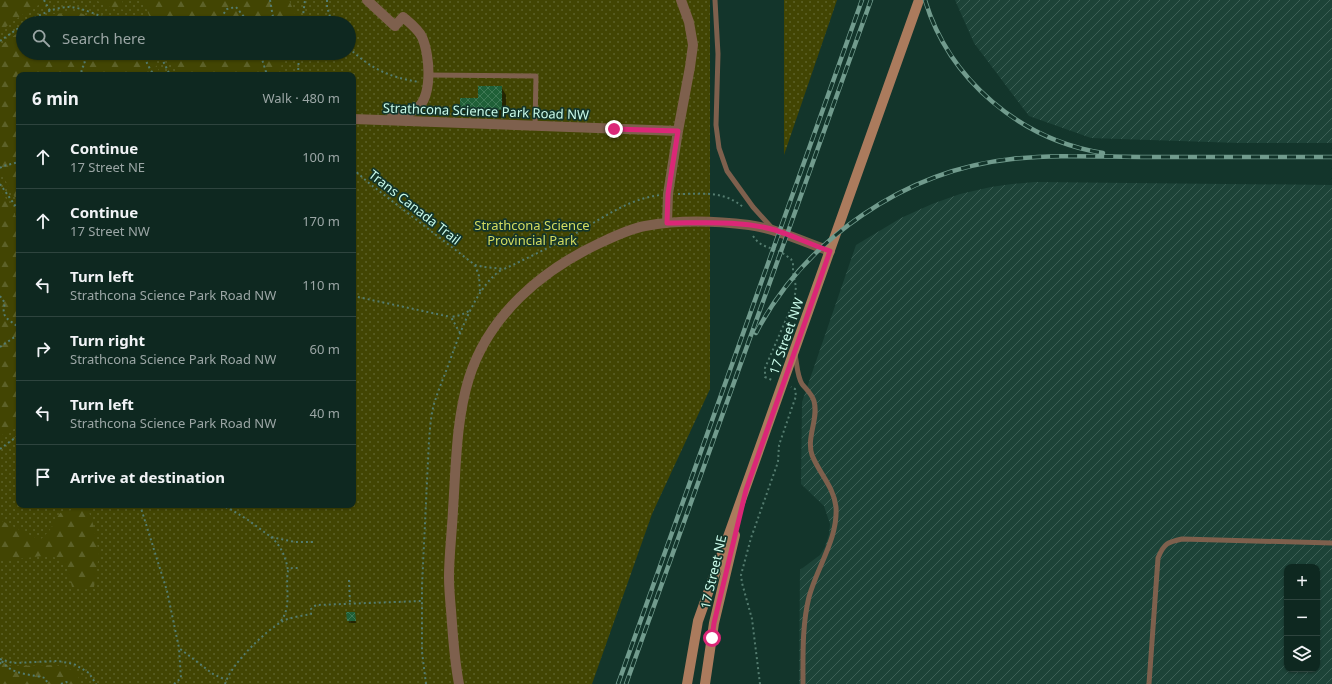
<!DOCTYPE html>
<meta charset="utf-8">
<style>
body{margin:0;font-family:"Noto Sans",sans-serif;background:#1c342d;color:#f1f3f6}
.controls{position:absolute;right:12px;bottom:12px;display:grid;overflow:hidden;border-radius:8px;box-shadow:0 1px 3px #0004}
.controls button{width:36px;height:36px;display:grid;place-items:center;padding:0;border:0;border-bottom:1px solid #2e443e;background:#0e2820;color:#f1f3f6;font:20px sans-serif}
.stop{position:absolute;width:12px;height:12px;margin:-9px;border:3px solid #db2777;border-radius:50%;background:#fff}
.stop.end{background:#db2777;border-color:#fff;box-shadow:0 1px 4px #0008}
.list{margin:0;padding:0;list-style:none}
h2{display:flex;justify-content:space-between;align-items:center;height:52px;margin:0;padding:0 16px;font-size:17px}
h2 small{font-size:13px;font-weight:400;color:#9ba6a5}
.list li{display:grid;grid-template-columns:26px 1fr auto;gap:12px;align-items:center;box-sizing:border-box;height:64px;padding:0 16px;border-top:1px solid #2e443e}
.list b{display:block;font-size:15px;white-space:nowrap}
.list p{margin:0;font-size:13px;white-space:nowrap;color:#9ba6a5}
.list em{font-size:13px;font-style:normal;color:#9ba6a5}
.icon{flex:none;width:22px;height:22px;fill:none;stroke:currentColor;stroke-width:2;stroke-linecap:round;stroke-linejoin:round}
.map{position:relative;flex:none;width:1332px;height:684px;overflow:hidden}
.search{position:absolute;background:#0e2820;box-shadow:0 1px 3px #0004;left:16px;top:16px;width:340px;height:44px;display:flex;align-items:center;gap:10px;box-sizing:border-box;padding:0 14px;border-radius:22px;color:#9ba6a5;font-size:15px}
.panel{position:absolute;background:#0e2820;box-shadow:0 1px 3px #0004;left:16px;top:72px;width:340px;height:436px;border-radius:8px}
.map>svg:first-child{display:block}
.industrial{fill:url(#industrial-furrows);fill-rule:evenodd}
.grass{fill:url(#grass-dots);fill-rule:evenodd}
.forest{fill:url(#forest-firs)}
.shadow{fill:#0007}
.building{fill:url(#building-cross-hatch)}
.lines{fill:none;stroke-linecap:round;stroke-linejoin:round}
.path{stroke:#547c6f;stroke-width:2;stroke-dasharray:2 3;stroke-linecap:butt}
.lane{stroke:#7e604d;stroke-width:5}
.street{stroke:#7e604d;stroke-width:10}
.secondary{stroke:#ab7b5d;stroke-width:10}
.rail-casing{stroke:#719b8d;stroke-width:4.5}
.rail{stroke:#13352b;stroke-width:3;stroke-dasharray:9;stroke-linecap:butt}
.route{stroke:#db2777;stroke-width:5}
.labels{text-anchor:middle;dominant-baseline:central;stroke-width:3.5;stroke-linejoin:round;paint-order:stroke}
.street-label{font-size:13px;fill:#cafbea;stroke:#13352b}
.park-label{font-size:13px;fill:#d4dc5f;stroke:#13352b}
</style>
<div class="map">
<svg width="1332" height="684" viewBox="0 0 1332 684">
<defs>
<pattern id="industrial-furrows" width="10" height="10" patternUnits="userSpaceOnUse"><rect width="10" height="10" fill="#1d4338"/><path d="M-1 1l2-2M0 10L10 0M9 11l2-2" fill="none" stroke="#3c5f55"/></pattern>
<pattern id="grass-dots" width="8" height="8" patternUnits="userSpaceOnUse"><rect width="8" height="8" fill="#424503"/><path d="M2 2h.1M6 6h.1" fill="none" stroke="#5c6128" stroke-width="1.8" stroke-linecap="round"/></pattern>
<pattern id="forest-firs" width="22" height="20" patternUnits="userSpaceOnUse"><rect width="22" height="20" fill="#424503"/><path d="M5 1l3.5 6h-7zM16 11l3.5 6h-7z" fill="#5c6128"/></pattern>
<pattern id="building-cross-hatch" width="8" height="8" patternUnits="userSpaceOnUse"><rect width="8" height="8" fill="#1f6037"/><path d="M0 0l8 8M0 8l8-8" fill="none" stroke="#3e7854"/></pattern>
</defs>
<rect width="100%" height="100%" fill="#13352b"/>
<path class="industrial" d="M955,0H1332V143H1239L1091,138L1029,116L974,43Z
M1035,182L1332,185V684H799L800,570L820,555L825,547L829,534L830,524L824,506L801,484L802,402L856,245L901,218L932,204L960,194L991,187L1012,184ZM1287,567H1317V669H1287Z"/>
<path class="grass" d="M0,0H710V389L652,514L592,684H0ZM23,23H349V53H23ZM19,75H353V505H19Z
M784,0H837L784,155Z"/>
<path class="forest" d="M0,0H48C30,9 15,19 0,32Z
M96,0H122L125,10L106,6Z
M143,0H289L296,16L294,23H152Z
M78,12L105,23H33L53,14Z
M23,29V53H150L161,75H19V205L0,171V46Z
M166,53H283L280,75H179Z
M0,189L11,207L19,223V423L16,428L0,436Z
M87,506L93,524L99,554L94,587H72L67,565L51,555L0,561V520L40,540L49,531L60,513Z
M0,661L10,666L55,665L76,671L81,684H0Z"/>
<path class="shadow" d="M501,87L506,95V118L466,117L461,109Z
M347,613H354L356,623H349Z"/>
<path class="building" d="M478,86H502V110L460,109V98H478Z
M346,612H355L356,621H347Z"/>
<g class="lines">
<path class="path" d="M44,0L50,11
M270,0L274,23
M327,0V7L332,23
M26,23C38,15 53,8 67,7C81,6 105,19 119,23
M221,23L222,16L227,9L236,7L249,23
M302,23L305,0
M0,41L23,25
M349,48C371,69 389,77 419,82
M79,53L84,60L85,64L82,68L81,75
M142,53L150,69L154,75
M159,53L170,75
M224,53L225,56L233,57L241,53
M257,53L261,56L267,75
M298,75L299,53
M0,168L3,166L19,162
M353,169L370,184L475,265L484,267L504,269C528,258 552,246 576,233C603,218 628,199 660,195
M0,184L19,211
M678,194C702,194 724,190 744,208
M753,236L757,241L762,245L781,252L791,259L793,263V273L796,287L794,301L765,368V377L774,381
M475,265L479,276L480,292
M0,296L5,303C0,319 10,319 19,328
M353,296L451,317
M460,333L451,317L461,315L469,311
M0,347L19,334
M0,449L19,435
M140,505L167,591L179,648L213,674L226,680
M221,505L232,510L248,520L271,537L295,542H313
M271,537C281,546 286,557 288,571
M349,580L350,603
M281,621C292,606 285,587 288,571L292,568H298
M0,659L13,663L58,661L74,664L89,673L96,684
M2,661C11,675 31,674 45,678L48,684
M0,664L2,660
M61,684L66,682L70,684
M174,684L181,678L179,649
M225,684C231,664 265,631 283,621C291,617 302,616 311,614V609L316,605L422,601
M426,684L422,652V586L429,440C430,428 431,415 434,404C438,391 443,379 448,366C458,338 476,284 503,269
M760,684L752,619L742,583L741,575L751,538L778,462L779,445L796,396L795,389L791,387"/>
<path class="lane" d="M715,0L718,54L716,125L719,148L727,171L753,207L772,228
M428,75L536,76L535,126
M795,355C797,363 797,376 802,384C806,389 812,394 814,401C819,419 806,437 812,455C819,473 834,487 836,507C838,539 817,567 809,597C802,625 803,655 803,684
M1149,684L1158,558C1164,543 1168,542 1182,539L1332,543"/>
<path class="street" d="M367,0L395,26L403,17C410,23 418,29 422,37C430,55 434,101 413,111C406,114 398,115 392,116
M353,119L678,131
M667,223L668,194L678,131L690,67L693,45L689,22L681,0
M459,684C454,659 453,635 451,610C450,599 449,588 449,577C449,555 452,532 453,510C456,466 456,420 469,378C489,315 542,270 600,243C615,236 629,229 645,226C677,220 717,221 749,225C777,229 804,242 830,251"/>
<path class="secondary" d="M687,684L698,621L919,0
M705,684L714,623L735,535"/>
<g class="rail-casing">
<path id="rail" d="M925,0C949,80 1021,140 1103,153
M1143,157H1332
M756,333C805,239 906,170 1012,159C1057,154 1103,157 1148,157
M618,684L862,0
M626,684L871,0"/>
</g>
<use href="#rail" class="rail"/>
</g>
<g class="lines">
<path class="route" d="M614,129L678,131L668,194L667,223C703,223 740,220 775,230C794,236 812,245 830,251L746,490L714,623L712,638"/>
</g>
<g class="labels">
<g class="street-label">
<text transform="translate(486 111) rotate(2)">Strathcona Science Park Road NW</text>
<text transform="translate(415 207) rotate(38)">Trans Canada Trail</text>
<text transform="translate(786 336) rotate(-71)">17 Street NW</text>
<text transform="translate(713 572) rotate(-77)">17 Street NE</text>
</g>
<g class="park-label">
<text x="532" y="225">Strathcona Science<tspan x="532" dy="15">Provincial Park</tspan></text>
</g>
</g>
</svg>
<div class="controls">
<button>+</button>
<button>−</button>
<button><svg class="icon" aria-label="layers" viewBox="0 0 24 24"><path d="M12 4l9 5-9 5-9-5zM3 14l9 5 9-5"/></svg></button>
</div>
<div class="stop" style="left:712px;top:638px"></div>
<div class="stop end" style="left:614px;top:129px"></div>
<div class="search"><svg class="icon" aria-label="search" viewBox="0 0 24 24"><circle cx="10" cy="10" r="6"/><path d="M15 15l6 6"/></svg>Search here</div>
<section class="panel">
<h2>6 min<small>Walk · 480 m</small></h2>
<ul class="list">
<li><svg class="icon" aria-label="ahead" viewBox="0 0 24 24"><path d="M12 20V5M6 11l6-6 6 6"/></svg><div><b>Continue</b><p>17 Street NE</p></div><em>100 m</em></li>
<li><svg class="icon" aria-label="ahead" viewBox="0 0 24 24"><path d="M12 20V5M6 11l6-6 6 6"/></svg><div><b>Continue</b><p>17 Street NW</p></div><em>170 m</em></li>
<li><svg class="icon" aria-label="left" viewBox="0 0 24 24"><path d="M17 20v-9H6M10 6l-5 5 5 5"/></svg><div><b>Turn left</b><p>Strathcona Science Park Road NW</p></div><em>110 m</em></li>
<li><svg class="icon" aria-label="right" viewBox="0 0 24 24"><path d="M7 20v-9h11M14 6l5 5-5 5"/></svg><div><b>Turn right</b><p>Strathcona Science Park Road NW</p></div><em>60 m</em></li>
<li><svg class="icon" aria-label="left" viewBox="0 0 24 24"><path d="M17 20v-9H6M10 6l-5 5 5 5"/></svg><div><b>Turn left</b><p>Strathcona Science Park Road NW</p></div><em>40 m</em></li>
<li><svg class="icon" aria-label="arrive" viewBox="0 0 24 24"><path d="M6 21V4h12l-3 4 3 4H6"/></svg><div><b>Arrive at destination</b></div></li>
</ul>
</section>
</div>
